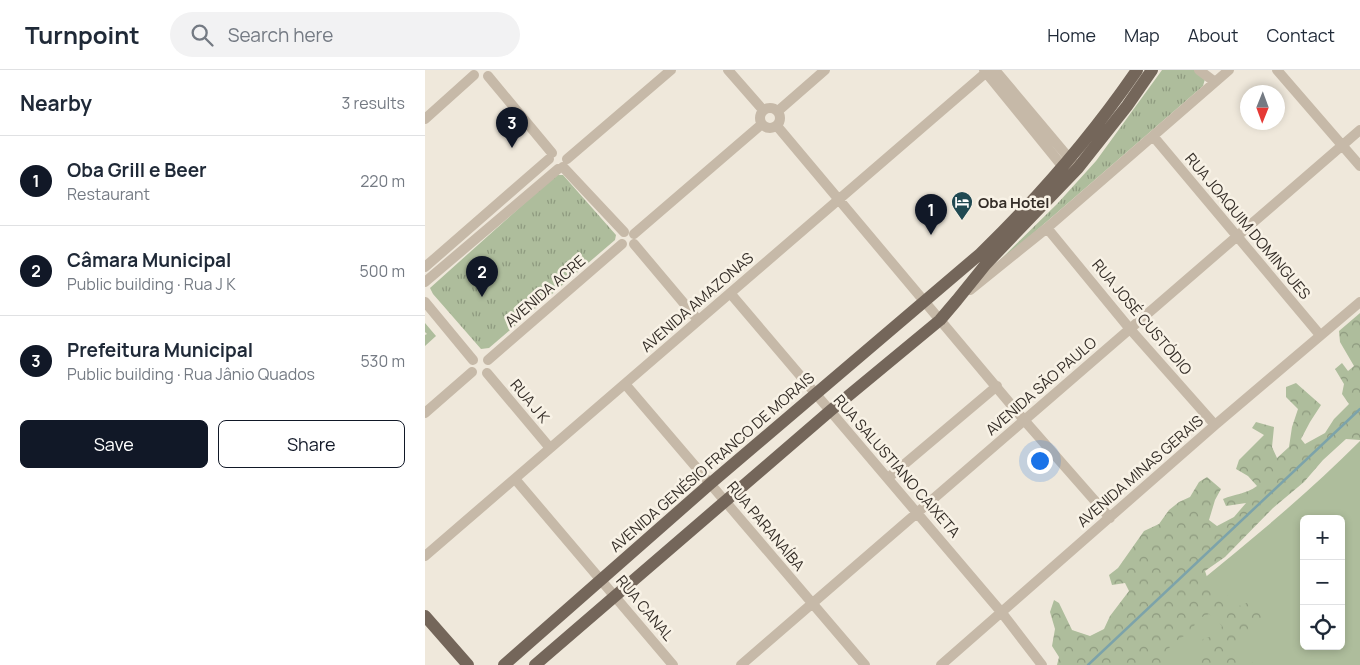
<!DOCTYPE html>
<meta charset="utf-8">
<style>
body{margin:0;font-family:Manrope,sans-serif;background:#f2f2f3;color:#1f2937}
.controls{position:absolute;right:15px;bottom:15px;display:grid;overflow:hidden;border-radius:8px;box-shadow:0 2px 8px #0003}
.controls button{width:45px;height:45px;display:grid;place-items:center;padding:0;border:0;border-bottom:1px solid #e0e1e3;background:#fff;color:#1f2937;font:25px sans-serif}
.compass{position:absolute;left:815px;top:15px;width:45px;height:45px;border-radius:50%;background:#fff;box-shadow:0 2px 8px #0003;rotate:181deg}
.you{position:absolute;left:614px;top:390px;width:18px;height:18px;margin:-12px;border:4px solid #fff;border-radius:50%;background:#1a73e8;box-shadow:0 0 0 8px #1a73e833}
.badge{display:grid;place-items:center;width:32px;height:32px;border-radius:50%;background:#111827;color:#fff;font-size:16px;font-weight:700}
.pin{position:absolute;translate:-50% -41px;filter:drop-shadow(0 1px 2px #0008)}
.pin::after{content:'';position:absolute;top:26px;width:18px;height:15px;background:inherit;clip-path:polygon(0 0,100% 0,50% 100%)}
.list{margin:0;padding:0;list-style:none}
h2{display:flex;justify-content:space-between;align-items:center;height:65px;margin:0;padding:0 20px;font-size:21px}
h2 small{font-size:16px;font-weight:400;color:#747a83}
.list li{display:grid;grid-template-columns:32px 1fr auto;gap:15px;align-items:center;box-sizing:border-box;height:90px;padding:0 20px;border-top:1px solid #e0e1e3}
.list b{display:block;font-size:19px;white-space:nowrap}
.list p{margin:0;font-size:16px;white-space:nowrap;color:#747a83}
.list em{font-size:16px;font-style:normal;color:#747a83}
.actions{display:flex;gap:10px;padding:15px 20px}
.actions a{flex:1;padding:11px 0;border:1px solid #111827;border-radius:8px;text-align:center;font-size:18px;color:#111827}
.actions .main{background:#111827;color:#fff}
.icon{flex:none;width:28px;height:28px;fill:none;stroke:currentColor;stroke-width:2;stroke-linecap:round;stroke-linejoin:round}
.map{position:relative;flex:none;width:935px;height:595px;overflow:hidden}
header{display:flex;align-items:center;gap:30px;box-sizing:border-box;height:70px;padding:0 25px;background:#fff;border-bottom:1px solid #e0e1e3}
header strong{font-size:24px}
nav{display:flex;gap:28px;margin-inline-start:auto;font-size:18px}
.search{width:350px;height:45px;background:#f2f2f3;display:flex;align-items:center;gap:12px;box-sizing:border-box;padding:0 18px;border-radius:28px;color:#747a83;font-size:19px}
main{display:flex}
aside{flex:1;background:#fff}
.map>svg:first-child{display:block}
.grass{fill:#aebd9c;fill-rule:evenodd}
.forest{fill:url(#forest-crowns)}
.park{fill:url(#park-tufts)}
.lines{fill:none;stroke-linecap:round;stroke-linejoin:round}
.stream{stroke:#7ca3aa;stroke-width:2.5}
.minor{stroke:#c6b9a8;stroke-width:10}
.major{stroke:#74665a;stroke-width:12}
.labels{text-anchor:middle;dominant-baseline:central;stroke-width:5;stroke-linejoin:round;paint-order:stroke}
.poi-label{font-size:15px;font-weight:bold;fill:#342d27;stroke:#f8f2e6;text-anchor:start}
.street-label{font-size:15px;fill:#342d27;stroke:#f8f2e6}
</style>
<header>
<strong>Turnpoint</strong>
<div class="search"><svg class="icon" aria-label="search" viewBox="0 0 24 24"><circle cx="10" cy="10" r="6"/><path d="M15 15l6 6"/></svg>Search here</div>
<nav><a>Home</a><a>Map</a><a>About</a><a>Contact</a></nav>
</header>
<main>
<aside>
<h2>Nearby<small>3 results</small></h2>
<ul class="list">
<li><span class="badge">1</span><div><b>Oba Grill e Beer</b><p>Restaurant</p></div><em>220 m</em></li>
<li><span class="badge">2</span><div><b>Câmara Municipal</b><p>Public building · Rua J K</p></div><em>500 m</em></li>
<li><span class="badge">3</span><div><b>Prefeitura Municipal</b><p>Public building · Rua Jânio Quados</p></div><em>530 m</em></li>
</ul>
<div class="actions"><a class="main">Save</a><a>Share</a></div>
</aside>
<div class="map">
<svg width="935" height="595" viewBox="0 0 935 595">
<defs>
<pattern id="forest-crowns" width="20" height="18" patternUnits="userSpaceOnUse" patternTransform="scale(1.25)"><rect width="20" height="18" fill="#aebd9c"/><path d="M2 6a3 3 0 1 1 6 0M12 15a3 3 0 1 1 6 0" fill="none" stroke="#8e9a7f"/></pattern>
<pattern id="park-tufts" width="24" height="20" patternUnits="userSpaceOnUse" patternTransform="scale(1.25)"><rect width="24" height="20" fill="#aebd9c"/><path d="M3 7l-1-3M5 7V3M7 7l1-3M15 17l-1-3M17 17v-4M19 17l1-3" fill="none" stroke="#8e9a7f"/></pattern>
</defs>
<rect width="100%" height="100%" fill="#efe8db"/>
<path class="grass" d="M0,253L11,266L0,276V265L2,264L0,262Z
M935,371V595H724L698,573C779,508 861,445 935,371ZM879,449H916V576H879Z"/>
<path class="forest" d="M935,243V370L921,369L898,390L879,412L848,438L800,487L780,501L787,522L803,526L815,536L828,530L843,542L823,565L807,586L834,595H765L775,591V575L778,569L793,564L797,556L784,544L772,549L767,561L751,571L741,581L735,595H632L634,587L627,576L630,559L625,542L629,530L634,533L647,560L665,566L679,559L685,546L704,521L700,513L687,515L684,505L693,498L719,461L734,454L744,440L754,432L765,427L774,412L782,407L796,419L790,430L784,450L792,456L809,447L821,433L801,436L798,429C810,424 821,424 832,416L823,406L811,399L814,390L839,365L827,358L831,352L849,357L847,377L852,388L864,377L867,357L873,339L861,327V317L871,313L896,335L885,352L876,369L880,374L900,363L909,349L924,334L917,324L919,314L910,299L917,293L923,301L929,296L915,272L914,261Z"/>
<path class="park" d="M737,0H769L780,9L778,16L575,192L574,191L632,134L671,91Z
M131,105H138L191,165L190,170L64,278L56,279L8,224L5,218Z"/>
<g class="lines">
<path class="stream" d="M663,595L935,339"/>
<path class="minor" d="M303,0L338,40
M559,0L642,102
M570,0L649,94
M774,0L790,12
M852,0L935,96
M63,6L127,83
M335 48a10 10 0 1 1 20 0a10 10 0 1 1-20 0Z
M353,41L400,0
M0,49L49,5
M352,56L599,350L685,448
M728,66L895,265
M142,89L246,0
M138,97L199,162
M622,158L705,259L790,355
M209,164L337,54
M209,174L273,250
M0,197L124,89
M0,212L133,99
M545,220L622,158L804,0
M305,223L577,543L617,595
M0,232L48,290
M63,290L197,174
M62,303L125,378
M200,314L440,595
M0,343L47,302
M463,408L572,316
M90,409L248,595
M0,486L564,0
M316,595L935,60
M516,595L790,355L935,232"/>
<path class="major" d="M0,546L43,595
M79,595L286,413L555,184C613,128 666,67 712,0
M110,595L405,341L515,250L532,230L561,194L653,98L702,36L727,0"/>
</g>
<defs>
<g id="hotel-pin" transform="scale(1.125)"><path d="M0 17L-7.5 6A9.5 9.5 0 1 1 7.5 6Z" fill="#204952" stroke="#f8f2e6"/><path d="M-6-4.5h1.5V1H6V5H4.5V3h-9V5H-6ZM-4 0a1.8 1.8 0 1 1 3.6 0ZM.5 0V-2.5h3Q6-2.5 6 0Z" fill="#fff"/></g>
</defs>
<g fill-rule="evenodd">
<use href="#hotel-pin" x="537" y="132"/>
</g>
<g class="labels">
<g class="poi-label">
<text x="553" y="132">Oba Hotel</text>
</g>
<g class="street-label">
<text transform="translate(823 156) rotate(50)">RUA JOAQUIM DOMINGUES</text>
<text transform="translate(120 221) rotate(-41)">AVENIDA ACRE</text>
<text transform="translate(272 232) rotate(-41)">AVENIDA AMAZONAS</text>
<text transform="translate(717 247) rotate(50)">RUA JOSÉ CUSTÓDIO</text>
<text transform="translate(616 316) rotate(-41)">AVENIDA SÃO PAULO</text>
<text transform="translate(105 331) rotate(50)">RUA J K</text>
<text transform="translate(287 392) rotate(-41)">AVENIDA GENÉSIO FRANCO DE MORAIS</text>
<text transform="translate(472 396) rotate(49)">RUA SALUSTIANO CAIXETA</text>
<text transform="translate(715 401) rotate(-41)">AVENIDA MINAS GERAIS</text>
<text transform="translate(341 456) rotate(50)">RUA PARANAÍBA</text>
<text transform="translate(220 538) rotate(50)">RUA CANAL</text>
</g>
</g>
</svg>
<div class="controls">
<button>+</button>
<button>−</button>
<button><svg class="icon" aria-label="locate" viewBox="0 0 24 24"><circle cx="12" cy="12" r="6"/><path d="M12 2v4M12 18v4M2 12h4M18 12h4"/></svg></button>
</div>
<svg class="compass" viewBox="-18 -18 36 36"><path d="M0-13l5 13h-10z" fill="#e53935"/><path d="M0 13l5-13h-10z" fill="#747a83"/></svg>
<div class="you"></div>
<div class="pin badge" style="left:506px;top:165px">1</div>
<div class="pin badge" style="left:57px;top:227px">2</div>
<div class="pin badge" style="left:87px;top:78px">3</div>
</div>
</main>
